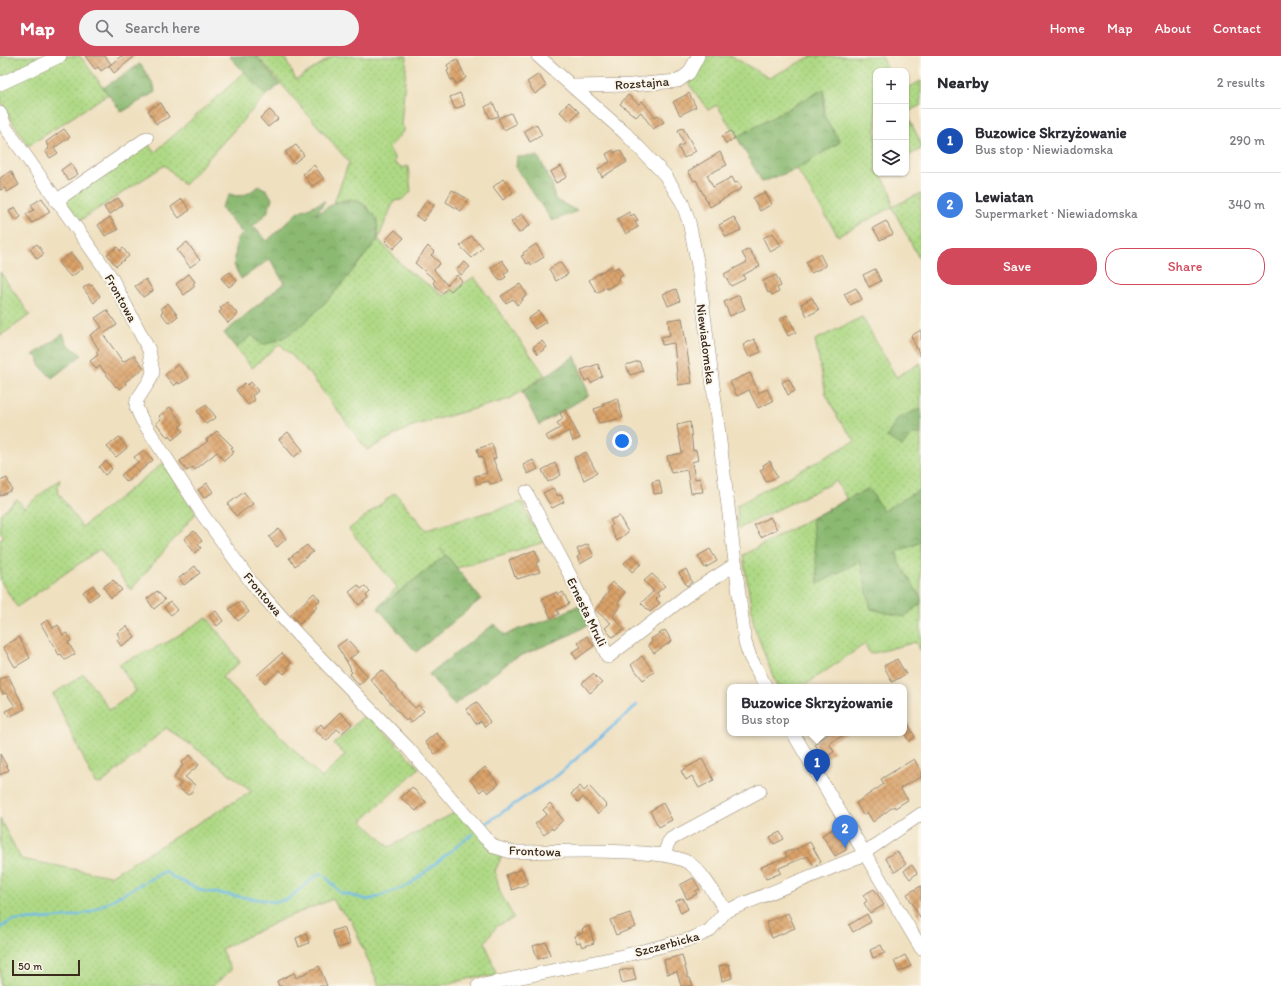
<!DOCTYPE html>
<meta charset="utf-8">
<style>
body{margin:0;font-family:Itim,sans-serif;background:#f2f2f3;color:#2b2b33}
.controls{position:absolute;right:12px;top:12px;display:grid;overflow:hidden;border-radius:8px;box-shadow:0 1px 3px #0004}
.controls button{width:36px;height:36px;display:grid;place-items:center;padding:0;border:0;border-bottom:1px solid #e1e1e2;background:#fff;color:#2b2b33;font:20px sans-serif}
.scale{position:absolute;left:12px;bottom:10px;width:68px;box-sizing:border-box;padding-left:4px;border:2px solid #3b2a1e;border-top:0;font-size:11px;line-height:14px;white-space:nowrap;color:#3b2a1e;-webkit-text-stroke:3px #fbf7ec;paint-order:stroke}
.you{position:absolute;left:622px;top:385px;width:14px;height:14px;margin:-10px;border:3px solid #fff;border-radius:50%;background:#1a73e8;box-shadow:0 0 0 6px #1a73e833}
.badge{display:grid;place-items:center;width:26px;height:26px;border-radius:50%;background:#d1495b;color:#fff;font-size:13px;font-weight:700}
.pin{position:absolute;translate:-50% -33px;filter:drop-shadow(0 1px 2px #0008)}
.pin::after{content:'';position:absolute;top:21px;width:14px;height:12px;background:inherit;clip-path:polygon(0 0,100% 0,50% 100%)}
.popup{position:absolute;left:727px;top:628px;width:180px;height:52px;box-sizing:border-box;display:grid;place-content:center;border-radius:8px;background:#fff;filter:drop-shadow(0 1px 3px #0005);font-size:13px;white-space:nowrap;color:#7c7c81}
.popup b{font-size:15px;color:#2b2b33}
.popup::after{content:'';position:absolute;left:50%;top:100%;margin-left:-8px;border:8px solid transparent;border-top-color:#fff}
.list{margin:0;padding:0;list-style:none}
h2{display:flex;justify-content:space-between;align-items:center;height:52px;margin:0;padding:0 16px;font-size:17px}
h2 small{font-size:13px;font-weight:400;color:#7c7c81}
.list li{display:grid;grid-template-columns:26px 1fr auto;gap:12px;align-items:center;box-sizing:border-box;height:64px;padding:0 16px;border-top:1px solid #e1e1e2}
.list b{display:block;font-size:15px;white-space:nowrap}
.list p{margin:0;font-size:13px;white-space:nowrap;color:#7c7c81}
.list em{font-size:13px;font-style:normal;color:#7c7c81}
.actions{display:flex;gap:8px;padding:12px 16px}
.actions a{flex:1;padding:9px 0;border:1px solid #d1495b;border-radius:16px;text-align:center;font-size:14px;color:#d1495b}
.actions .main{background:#d1495b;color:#fff}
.icon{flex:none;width:22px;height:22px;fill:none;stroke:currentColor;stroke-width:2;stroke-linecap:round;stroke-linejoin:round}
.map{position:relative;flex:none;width:921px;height:930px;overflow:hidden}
header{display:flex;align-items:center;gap:24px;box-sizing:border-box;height:56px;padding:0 20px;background:#d1495b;color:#fff}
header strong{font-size:19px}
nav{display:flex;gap:22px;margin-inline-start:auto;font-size:14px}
.search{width:280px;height:36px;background:#f2f2f3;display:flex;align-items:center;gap:10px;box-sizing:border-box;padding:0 14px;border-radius:22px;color:#7c7c81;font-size:15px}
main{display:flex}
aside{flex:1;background:#fff}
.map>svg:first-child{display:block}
.grass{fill:url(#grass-dots);stroke:#758252}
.forest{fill:url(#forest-crowns);stroke:#637248}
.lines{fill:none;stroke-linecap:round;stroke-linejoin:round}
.stream{stroke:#6ebbe8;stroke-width:2.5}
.building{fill:url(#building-cross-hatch)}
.minor-casing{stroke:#95856f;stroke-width:14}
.minor{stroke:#fff;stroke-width:13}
.labels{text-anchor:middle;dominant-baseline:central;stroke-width:4;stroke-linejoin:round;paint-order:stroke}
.street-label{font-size:13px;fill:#3b2a1e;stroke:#fbf7ec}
</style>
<header>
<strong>Map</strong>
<div class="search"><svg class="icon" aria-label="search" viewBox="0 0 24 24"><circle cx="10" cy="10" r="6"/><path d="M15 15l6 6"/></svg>Search here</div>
<nav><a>Home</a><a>Map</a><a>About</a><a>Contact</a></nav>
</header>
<main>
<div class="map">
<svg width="921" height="930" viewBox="0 0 921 930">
<defs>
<pattern id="grass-dots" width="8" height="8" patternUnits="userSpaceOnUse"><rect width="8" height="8" fill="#afd985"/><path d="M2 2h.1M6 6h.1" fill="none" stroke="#97ba72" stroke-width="1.8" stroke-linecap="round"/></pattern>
<pattern id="forest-crowns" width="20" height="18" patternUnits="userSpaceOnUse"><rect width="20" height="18" fill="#8bb972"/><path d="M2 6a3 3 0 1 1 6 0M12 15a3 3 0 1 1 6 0" fill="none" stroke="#73975d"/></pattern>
<pattern id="building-cross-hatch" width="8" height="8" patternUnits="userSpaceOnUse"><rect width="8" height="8" fill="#daa269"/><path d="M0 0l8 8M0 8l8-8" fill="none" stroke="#b28456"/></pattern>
</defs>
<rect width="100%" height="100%" fill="#fbf7ec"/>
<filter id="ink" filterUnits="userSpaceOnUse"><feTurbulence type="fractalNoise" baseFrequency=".025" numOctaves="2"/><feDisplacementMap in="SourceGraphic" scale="8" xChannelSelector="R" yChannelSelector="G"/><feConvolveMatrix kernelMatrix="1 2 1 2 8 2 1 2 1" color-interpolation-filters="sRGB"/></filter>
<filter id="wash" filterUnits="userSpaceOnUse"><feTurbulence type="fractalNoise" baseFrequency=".012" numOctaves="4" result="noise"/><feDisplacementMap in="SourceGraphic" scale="16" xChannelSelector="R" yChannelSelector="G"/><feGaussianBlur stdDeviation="0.9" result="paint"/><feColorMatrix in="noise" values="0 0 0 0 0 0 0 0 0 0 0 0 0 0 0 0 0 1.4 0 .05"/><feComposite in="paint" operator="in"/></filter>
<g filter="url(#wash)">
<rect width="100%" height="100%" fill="#efe0c0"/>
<path class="grass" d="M0,0H80L108,38L28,90L4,52L0,42Z
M257,0H284L296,24L333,0H407L401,69L405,73L389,92L395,103L394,107L403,112L408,110L411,136L401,144L394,145L378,183L406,213L444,240L474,221L545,319L510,343L412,370L367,394L310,318L280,288L252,312L236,292L252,278L303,267L325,246L378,183L376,163L367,151L360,146L350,143L334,147L349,106Z
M704,0H731L769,22L812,0H882L888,15H876V117H880L891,136L892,151L921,137V206L892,151L838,180L797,113L840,86L824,60V33L737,81L717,49L708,54L688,27L692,25Z
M245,16L266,39L184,129L165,109L76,167L62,145L145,85L155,96Z
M921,25V49L906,57L921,87V93L906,101V33Z
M0,216L30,259L0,280Z
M862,261L896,321L921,307V595L916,586L870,598L865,588L802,631H777L754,570L743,499L847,443L836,425L738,473L737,449L855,385L838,362L826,338L815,284Z
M163,407L196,457L131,534L100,493L17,551L0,524V483L4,481L0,475V458L17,443L24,452L60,423L57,435L82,471Z
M395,437L426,474L523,446L531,468L540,471L548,485L457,512L440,492L446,499L378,552L397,531L349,473Z
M207,561L240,606L222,621L322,722L345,699L334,688L367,657L419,712L362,765L389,791L458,755L502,799L495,815L500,836L514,862L497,870L485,886L497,920L476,921L440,930H379L352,866L338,852L333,843L285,862L221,893L231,914L213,930H0V763L21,803L110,820L252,735L204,698L166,672L101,728L95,727L53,638L84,618L110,654L136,635L119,608L168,586Z"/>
<path class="forest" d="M229,0H256L280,29L266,39Z
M140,8L154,29L155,36L122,56L103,32Z
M824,33V60L840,86L797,113L762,126L737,81Z
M538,100L552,127L555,143L577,155L552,165L516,112L517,101Z
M259,130L267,134L272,143L267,157L253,170L267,185L298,156L325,145L316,159C331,147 354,135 369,154C371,157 376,161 377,164C378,170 377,177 378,183C356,211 308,274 276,285C271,287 265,288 261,289L252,279L236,292L224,277L284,227L270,203L241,223L234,209L237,182L243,178L221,151L230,138C242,143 249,137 259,130Z
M63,278L67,288L82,299L52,322L39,309V302L33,299Z
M575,300L589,339L539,369L522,336Z
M921,352V378H913L902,390L887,381L897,363Z
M869,432L883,455L921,433V486L897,496L899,506L921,542V547L904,561L871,553L860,505L818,528L812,462Z
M446,499L481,543L416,596L378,552Z
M579,549L589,568L572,578L513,603L454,649L429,618L494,568L506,579L519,573L551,563Z"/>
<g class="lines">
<path class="stream" d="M483,769L558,719L637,649
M0,872L11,865L70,861L90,856L165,815L174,822L203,835L276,846L288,843L320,817L324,819L341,837L369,844L409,829L472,778"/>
</g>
<g id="blocks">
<path class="building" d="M85,0H105L111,8L101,15L98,11L95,13Z
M121,0H135L114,17L109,10Z
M457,3L466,22L456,28L453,23L451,24L447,15L449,14L447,9Z
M539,18L546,30L535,38L527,26Z
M460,37L465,49L455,53L450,41Z
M689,37L696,51L680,59L673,46Z
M628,39L639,48L642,45L655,61L658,59L664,66L653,73L641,56L636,61L620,48Z
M569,46L579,56L570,65L560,56Z
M161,47L169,61L156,68L148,54Z
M493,47L499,60L492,62H490L485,51Z
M270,54L278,63L268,71L260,62Z
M511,57L516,68L504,74L498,62Z
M536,68L542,79L530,86L524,75Z
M683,72L696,95L684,102L678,91L684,88L678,74Z
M64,73L70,81L54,92L58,97L50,102L45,95L49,93L46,86Z
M731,75L735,82L726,88L722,80Z
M296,89L304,99L294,107L285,96Z
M613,94L614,97L620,94L627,106L602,121L598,113L610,106L606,98Z
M720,96L727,109L707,119L713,131L732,121L735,127L738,126L742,132L710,151L696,124L694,125L688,115Z
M71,107L78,118L68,124L61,114Z
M314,109L324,123L312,130L303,118Z
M561,110L567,121L556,127L550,116Z
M11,115L19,129L7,136L5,132L0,134V122Z
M503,123L513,136L503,144L493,131Z
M452,134L468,143L461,155L446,146Z
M765,136L772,148L760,155L753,142Z
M42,142L50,156L32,167L26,158L34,154L31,149Z
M118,142L123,149L109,159L104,151Z
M182,143L190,154L179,162L171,151Z
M427,144L434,149L423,165L416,160Z
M15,151L21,161L15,165L9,155Z
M629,156L631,160L634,158L638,164L635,166L638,171L626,178L617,163Z
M522,158L530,169L519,177L511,166Z
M110,161L118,174L105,180L98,169Z
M734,161L741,174L726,181L719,169Z
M886,165L893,178L880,184L873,172Z
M395,174L404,182L393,193L385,185Z
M773,177L781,190L770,196L763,182Z
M471,180L483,191L472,202L460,190Z
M187,186L200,204L190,211L177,194Z
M37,188L44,198L37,203L30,193Z
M536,188L544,201L531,209L530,206L527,208L521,200L524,199L523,197Z
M428,190L434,196L431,199L440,207L434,214L447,229L457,219L462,225L451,235L448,232L442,237L433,227L435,224L415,207Z
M117,191L120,195L123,192L129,200L116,210L107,198Z
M749,193L760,210L743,219L745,223L731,230L724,218L747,206L742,197Z
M71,197L83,212L71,221L59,208L60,205Z
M820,198L826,210L811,217L806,206Z
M502,204L509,214L504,218L506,221L500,225L491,212Z
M465,206L470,211L461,219L456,213Z
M560,206L568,218L556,225L549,213Z
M611,210L613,214L618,211L623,218L618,221L620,225L607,233L606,231L597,237L589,224Z
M875,213L881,225L869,231L863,219Z
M230,216L237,225L229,231L221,222Z
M189,218L195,226L193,228L195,230L184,239L176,228Z
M776,219L781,230L777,232L779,236L772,239L770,236L768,237L763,225Z
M146,223L153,235L143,241L135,230Z
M89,228L91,230L92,229L100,240L94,247L83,232Z
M520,228L527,239L522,242L523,244L517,249L513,243L506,247L501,240Z
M856,232L862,243L850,249L844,238Z
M676,233L680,245L668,250L663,238Z
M739,239L745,253L730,260L724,246Z
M812,242L819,254L807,260L801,248Z
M227,246L238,258L228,267L219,256L222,254L220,252Z
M168,247L178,260L169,267L161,257L163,255L161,252Z
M107,254L117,269L103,278L123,306L134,299L144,312L125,326L126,328L120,333L117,330L116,331L100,310L96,313L90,305L98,299L96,296L99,294L90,279L102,271L95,262Z
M539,255L546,266L535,273L528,263Z
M787,259L796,276L788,280L780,263Z
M682,262L692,327L678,329L674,287L662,289L661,281L670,279L668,264Z
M921,274V301L911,280Z
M754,283L761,296L749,301L743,289Z
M542,285L547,291L538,298L533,291Z
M639,305L643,315L630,319L626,309Z
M178,308L189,322L179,328L178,326L174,330L165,319Z
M598,308L602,320L591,327L589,323L585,325L581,314Z
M750,317L759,337L767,333L773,345L758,352L749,334L737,340L730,326Z
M789,323L795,335L788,339L782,326Z
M251,326L258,335L252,340L255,344L248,349L236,334L245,327L247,329Z
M617,342L623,362L599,367L594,353L603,350L602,348Z
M206,349L216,361L206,368L197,355Z
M170,351L183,368L179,371L183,375L172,384L169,380L168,382L156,367L161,363L159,360Z
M565,354L580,382L573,385L569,375L549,385L546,380L560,372L557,367L563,363L560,357Z
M690,366L693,395L696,394L698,404L692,406L695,423L700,422L703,436L691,437L687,414L671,417L667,400L682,397L677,369Z
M217,375L233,391L231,392L234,396L224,405L217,396L195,414L193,411L187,415L180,405L208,385L206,384Z
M288,376L303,394L294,401L279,383Z
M119,381L127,392L116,401L107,391Z
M492,388L496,402L493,403L502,425L490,428L489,425L477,428L475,420L487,417L482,400L479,401L477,393Z
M144,394L153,404L127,426L121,419L138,406L134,401Z
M586,396L597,417L584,424L574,402Z
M533,404L538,413L528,418L523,409Z
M106,405L112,413L105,419L99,411Z
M770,405L777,421L766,426L760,414L764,412L763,409Z
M555,407L561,419L548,426L542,414Z
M7,422L12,434L0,440V425Z
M659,424L662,437L654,438L652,426Z
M207,427L213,436L204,442L198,434Z
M553,432L558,440L561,439L564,446L552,452L543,437Z
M244,436L253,448L236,460L228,448Z
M619,460L628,476L617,485L610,471L613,469L610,464Z
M770,461L777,473L761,481L754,469Z
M279,473L286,483L277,491L269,481Z
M194,475L202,485L198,488L201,492L195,497L184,483Z
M588,488L594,500L580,508L577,501L580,499L577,493Z
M307,489L313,496L295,510L289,502Z
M710,493L717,505L705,512L698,500Z
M535,494L540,505L536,507L540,516L517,523L516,520L515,521L509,504Z
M633,499L641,508L632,516L624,507Z
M195,510L200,517L184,529L179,522Z
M686,513L692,526L687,530L679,517Z
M652,518L665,530L657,537L659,540L656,543L660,547L650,556L641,547L654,535L644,525Z
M113,524L122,534L111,542L103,531Z
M612,526L625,536L618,547L620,550L613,560L624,574L612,581L605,572L611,567L595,554L609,535L607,533Z
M93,529L99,538L89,545L83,536Z
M358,529L361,533L365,530L370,536L366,540L368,542L359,549L349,536Z
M157,535L165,544L154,553L147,543Z
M557,536L558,539L563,536L569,548L557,554L559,558L551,562L542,543Z
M314,537L320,544L315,548L318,550L300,568L291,559Z
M240,545L249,556L238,565L229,553Z
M170,546L177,554L171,559L164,551Z
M216,555L223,565L217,570L209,560Z
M48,564L53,572L58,569L63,579L67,577L71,585L68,586L75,598L65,604L61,598L59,599L41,568Z
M127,570L135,581L121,590L117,584L120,582L117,577Z
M665,574L672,585L654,597L648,589L652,586L651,583Z
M587,580L594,590L576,603L572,596L581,591L578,587Z
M19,581L30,602L15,611L3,591Z
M347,583L359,596L350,602L368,620L359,629L350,618L352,616L350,614L351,613L337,590Z
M282,597L291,607L287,610L289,613L284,618L280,614L265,627L257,619Z
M642,600L654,616L643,624L631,609Z
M897,603L906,618L892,626L884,610Z
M382,614L410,647L415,652L418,649L424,655L411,667L408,663L406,665L370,623Z
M593,618L602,627L590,637L582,627Z
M8,619L25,653L9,661L6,655L15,650L6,637L3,638L0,633V623Z
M477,646L490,666L485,671L481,665L476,668L466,653Z
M340,656L352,668L342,677L337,673L327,685L315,674L321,668L324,672Z
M904,660L915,681L909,685L904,677Z
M436,677L447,688L435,698L425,686Z
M831,677H848L829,687L834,696L823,703L815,688L817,687L816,685Z
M0,698L9,714L0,719Z
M190,699L199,709L185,721L195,729L192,736L188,739L178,731L181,727L175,723V720L183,709L181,707Z
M702,703L714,724L699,732L692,720L686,724L681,715Z
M914,703L921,715V721L900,732L908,744L895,752L894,750L873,766L867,756L863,759L856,747L884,728L881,723Z
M485,711L499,728L488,737L484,732L480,736L470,724Z
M580,730L584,735L589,730L607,750L598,758L583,741L578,746L571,738Z
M412,731L426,746L416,755L401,742Z
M550,747L563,764L553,774L552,772L544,779L535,768L547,758L543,754Z
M663,747L672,764L659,771L650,755Z
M835,772L846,789V794L835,800L822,779Z
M780,776L784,783L774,788L770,781Z
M810,786L821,806L814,810L808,800L779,812L781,817L766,823L761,811L787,801L785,796L797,793Z
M897,795L906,808L895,816L885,802Z
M912,809L917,817L910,823L904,815Z
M522,813L528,828L512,834L506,819Z
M693,822L700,833L695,835L697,838L687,843L680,829Z
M921,830V863L907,838Z
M874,833L884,849L870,857L864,847L867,845L863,839Z
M683,842L688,853L681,857L676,845Z
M630,857L636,871L616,879L610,864Z
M788,857L795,872L772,882L766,866Z
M867,858L871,866L853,876L849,869Z
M589,870L594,887L582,891L580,886L577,887L574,880L583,877L582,873Z
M344,871L350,888L338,892L332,875Z
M306,878L309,887L299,891L296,882Z
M546,886L550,899L538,903L533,890Z
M881,889L885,897L873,902L870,894Z
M682,899L688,922H690L693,930H681L677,916L667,918L664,904Z
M905,899L911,910L899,916L894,905Z
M729,908L732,922L722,925L719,910Z
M319,910L327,930H279L277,925L294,917L296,922Z
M633,912L636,924L622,927L619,915Z"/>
</g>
</g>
<g filter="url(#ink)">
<use href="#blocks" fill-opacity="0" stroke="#95856f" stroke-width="1"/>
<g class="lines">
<g class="minor-casing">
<path id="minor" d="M538,0L625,77L665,119L682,146L689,166L698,210L745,586L750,601L766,631
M0,28L60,0
M573,30L631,29L678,25L689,17L698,0
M0,57L6,72L111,221L149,294L153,316L150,324L137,344L136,351L142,364L203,459L254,530L297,578L408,692L485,782L495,791L511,796C546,796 663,790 689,807C703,816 716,841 726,855
M56,145L147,82
M526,436L571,521L608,601L686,540L736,508
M793,677L921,892
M664,799L668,787L671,783L760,735
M478,930L614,902L691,883L709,875L726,855L858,801L921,758"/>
</g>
<use href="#minor" class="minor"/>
</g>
</g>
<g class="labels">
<g class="street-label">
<text transform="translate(642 27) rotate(-4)">Rozstajna</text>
<text transform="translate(121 242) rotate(61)">Frontowa</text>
<text transform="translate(706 288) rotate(83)">Niewiadomska</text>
<text transform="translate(263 538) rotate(50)">Frontowa</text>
<text transform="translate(587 556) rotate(64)">Ernesta Mruli</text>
<text transform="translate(535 795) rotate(2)">Frontowa</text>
<text transform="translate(667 888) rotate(-15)">Szczerbicka</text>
</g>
</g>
</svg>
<div class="controls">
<button>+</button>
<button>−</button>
<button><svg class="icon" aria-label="layers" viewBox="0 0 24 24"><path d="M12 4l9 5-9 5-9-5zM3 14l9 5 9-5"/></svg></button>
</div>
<div class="scale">50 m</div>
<div class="you"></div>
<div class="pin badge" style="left:817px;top:726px;background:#1a4fb4">1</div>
<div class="popup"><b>Buzowice Skrzyżowanie</b>Bus stop</div>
<div class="pin badge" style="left:845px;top:792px;background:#3f7fe0">2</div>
</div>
<aside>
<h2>Nearby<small>2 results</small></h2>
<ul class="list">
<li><span class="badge" style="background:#1a4fb4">1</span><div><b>Buzowice Skrzyżowanie</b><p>Bus stop · Niewiadomska</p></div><em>290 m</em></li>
<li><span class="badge" style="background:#3f7fe0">2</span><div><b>Lewiatan</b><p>Supermarket · Niewiadomska</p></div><em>340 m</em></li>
</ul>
<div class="actions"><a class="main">Save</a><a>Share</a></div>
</aside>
</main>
